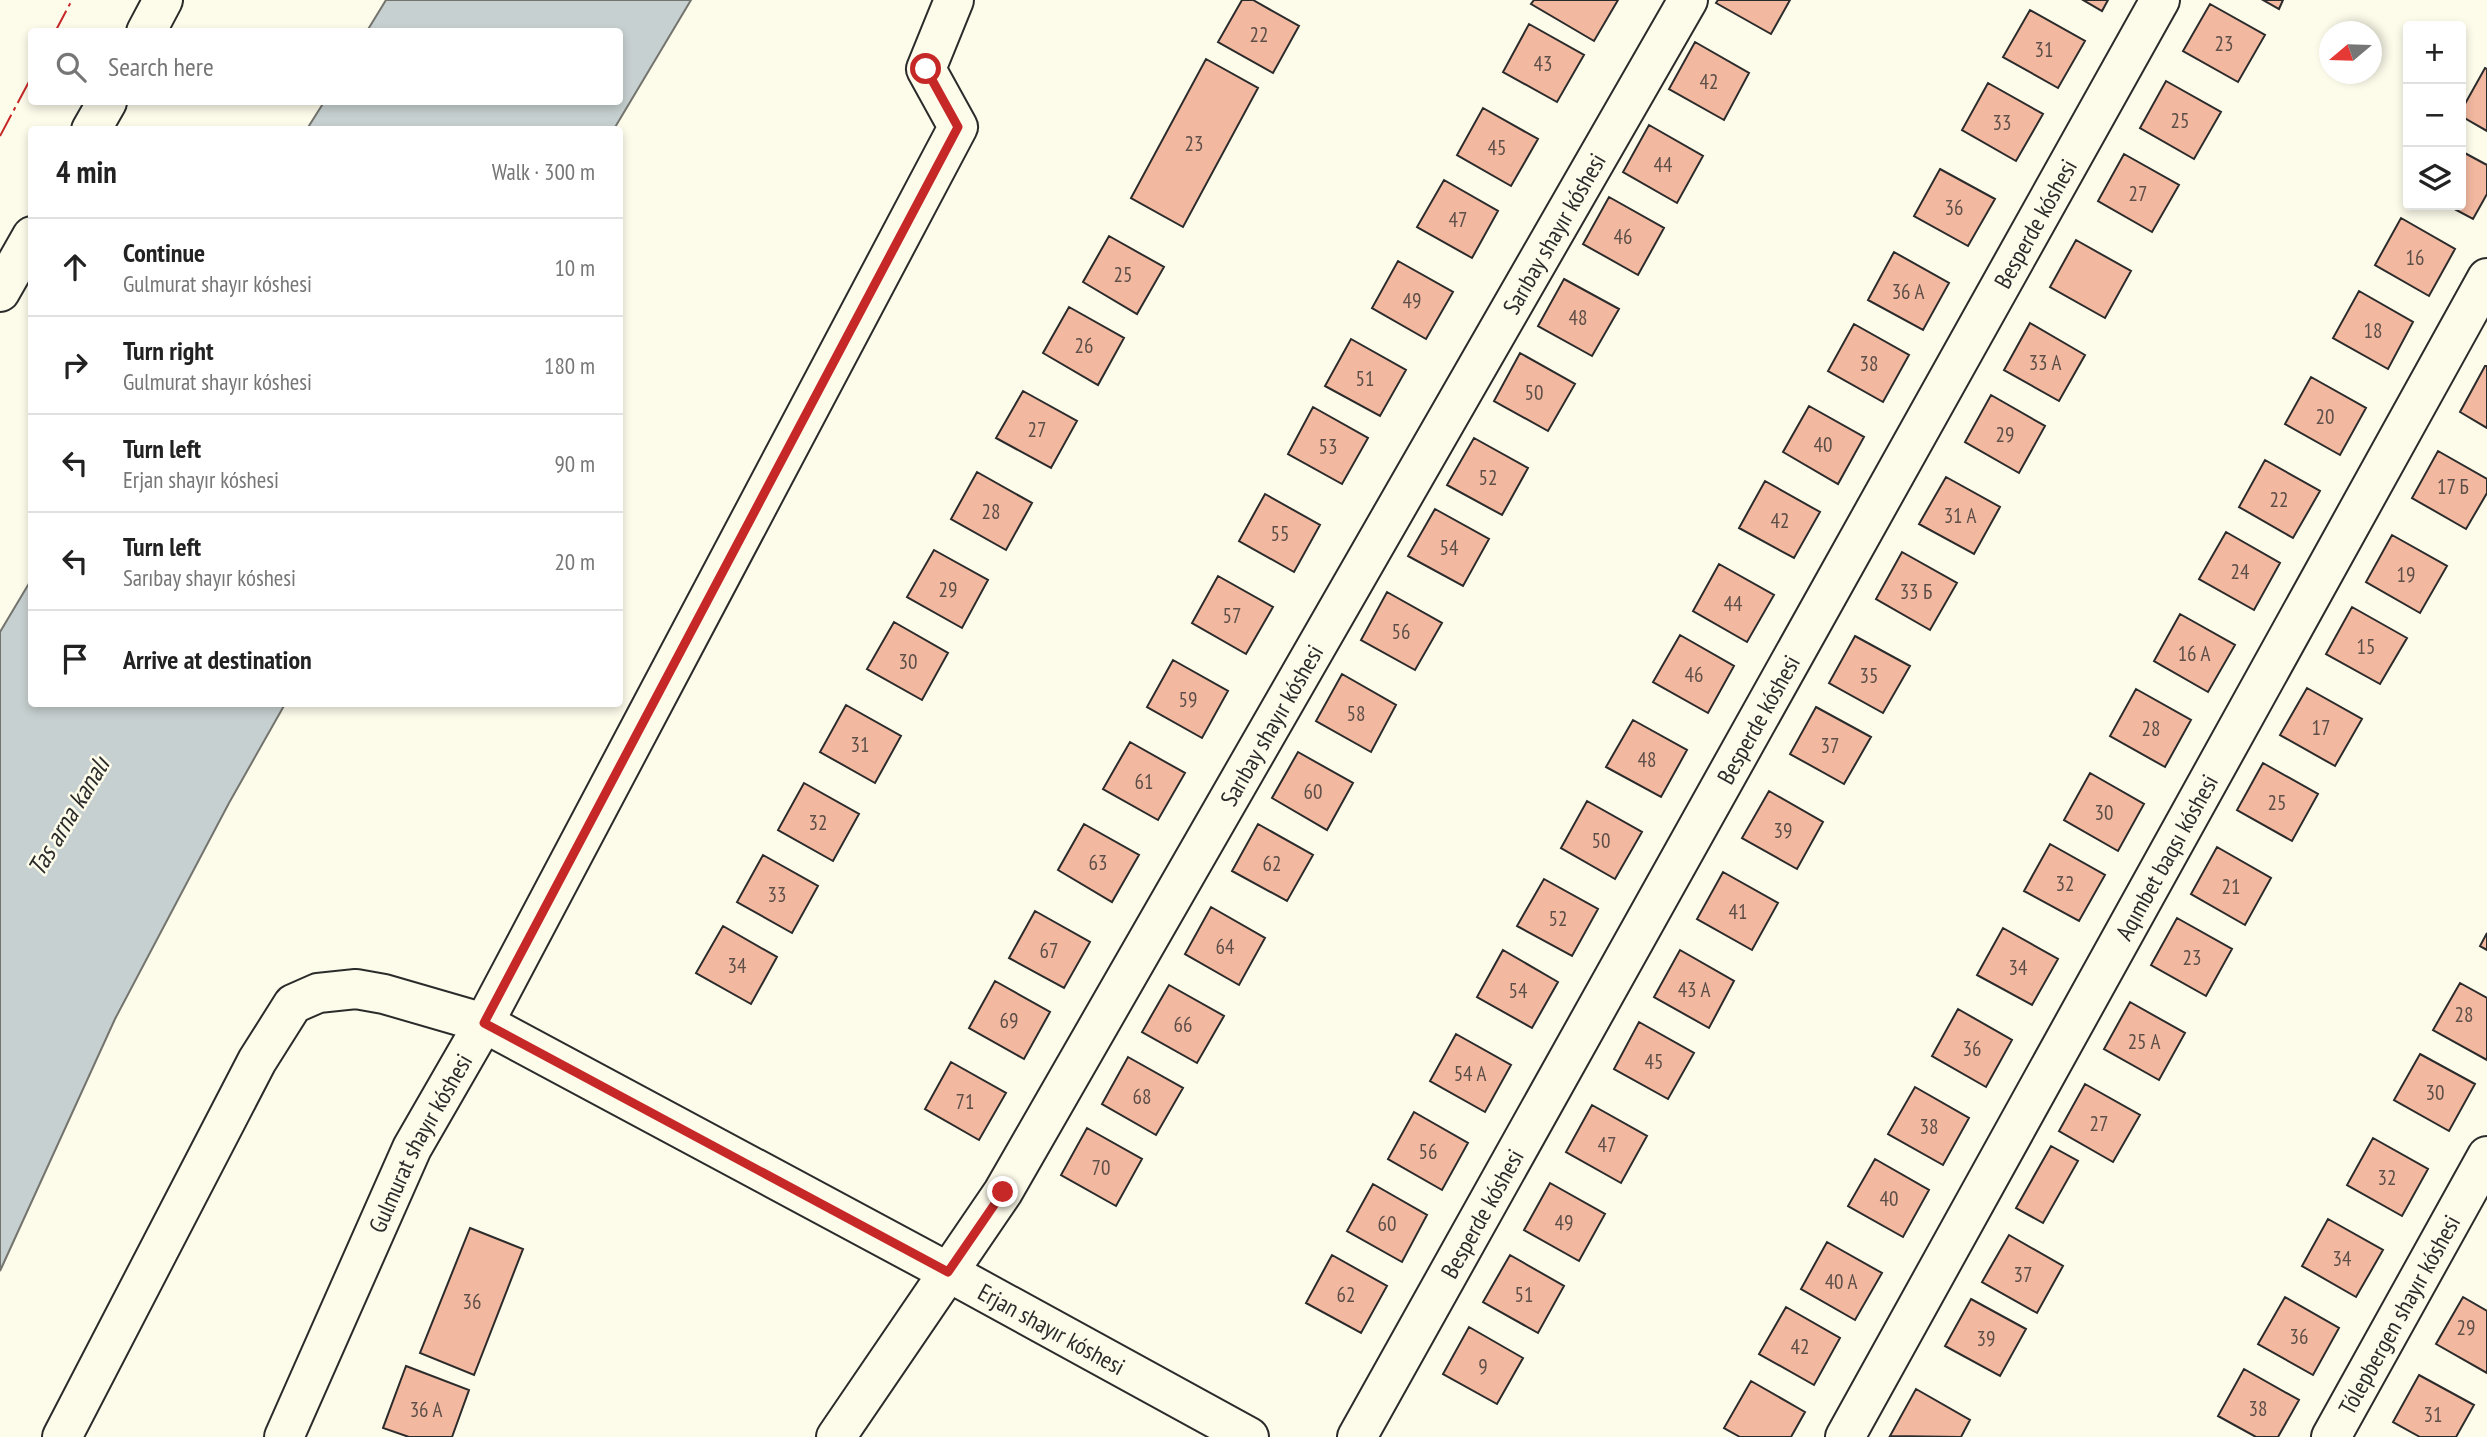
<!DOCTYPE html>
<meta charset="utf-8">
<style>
body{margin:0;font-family:"PT Sans Narrow",sans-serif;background:#f2f2f2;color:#222}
.controls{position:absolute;right:21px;top:21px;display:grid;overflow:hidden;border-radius:7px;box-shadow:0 4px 10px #0003}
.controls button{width:63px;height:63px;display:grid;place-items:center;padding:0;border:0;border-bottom:2px solid #e0e0e0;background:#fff;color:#222;font:35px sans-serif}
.compass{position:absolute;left:2319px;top:21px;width:63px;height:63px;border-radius:50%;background:#fff;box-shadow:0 4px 10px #0003;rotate:251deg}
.stop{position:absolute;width:21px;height:21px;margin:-16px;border:5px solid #c62828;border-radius:50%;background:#fff}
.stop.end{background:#c62828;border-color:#fff;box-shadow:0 2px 7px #0008}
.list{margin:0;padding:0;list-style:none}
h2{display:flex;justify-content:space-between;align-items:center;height:91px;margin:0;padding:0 28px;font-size:30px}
h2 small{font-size:23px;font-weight:400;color:#767676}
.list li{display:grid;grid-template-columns:46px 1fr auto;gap:21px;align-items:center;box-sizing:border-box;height:98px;padding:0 28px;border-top:2px solid #e0e0e0}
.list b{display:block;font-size:26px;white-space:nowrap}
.list p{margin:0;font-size:23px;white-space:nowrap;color:#767676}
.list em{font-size:23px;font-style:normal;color:#767676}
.icon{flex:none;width:38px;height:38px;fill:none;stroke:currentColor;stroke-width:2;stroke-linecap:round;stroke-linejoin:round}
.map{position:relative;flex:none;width:2487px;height:1437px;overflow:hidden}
.search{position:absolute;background:#fff;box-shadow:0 4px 10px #0003;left:28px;top:28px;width:595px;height:77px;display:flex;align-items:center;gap:18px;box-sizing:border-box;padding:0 24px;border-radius:7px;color:#767676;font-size:26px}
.panel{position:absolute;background:#fff;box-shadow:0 4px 10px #0003;left:28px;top:126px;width:595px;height:581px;border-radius:7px}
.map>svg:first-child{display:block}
.water{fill:#c7d0d0;stroke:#74746e;stroke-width:2}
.building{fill:#f2b8a0;stroke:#2b2b2b;stroke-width:2}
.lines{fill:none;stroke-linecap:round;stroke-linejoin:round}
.minor-casing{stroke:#2b2b2b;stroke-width:42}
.major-casing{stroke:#2b2b2b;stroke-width:42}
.minor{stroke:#fdfbea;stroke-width:38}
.major{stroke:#fdfbea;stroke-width:38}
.power{stroke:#c62828;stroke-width:2;stroke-dasharray:24 5 3.5 5;stroke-linecap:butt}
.route{stroke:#c62828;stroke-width:9}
.labels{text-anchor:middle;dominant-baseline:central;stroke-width:5;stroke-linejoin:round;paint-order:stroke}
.number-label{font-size:21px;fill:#5d4e48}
.street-label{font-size:24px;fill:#2b2b2b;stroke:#fdfbea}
.water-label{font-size:26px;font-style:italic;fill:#2b2b2b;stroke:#fdfbea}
</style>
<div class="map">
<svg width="2487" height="1437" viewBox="0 0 2487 1437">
<rect width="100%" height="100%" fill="#fdfbea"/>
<path class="water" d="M386,0H691L614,129H307L324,102H620V32L367,31Z
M31,580L32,704H285L229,803L115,1019L0,1271V632Z"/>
<path class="building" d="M1242,0H1253L1299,26L1273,73L1218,42Z
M1534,0H1618L1594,41L1531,4Z
M1718,0H1790L1771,34L1716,3Z
M2083,0H2108L2102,11Z
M2263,0H2283L2279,9Z
M2210,4L2265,35L2238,82L2183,51Z
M2030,10L2085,41L2058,88L2003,57Z
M1529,24L1584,55L1557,102L1503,72Z
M1695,42L1749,73L1724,120L1669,89Z
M1206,59L1258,88L1183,227L1131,198Z
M2485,68L2487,69V131L2461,116V111Z
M2166,81L2221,112L2194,159L2140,128Z
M1988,83L2043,114L2016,161L1962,130Z
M1483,108L1538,139L1511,186L1457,155Z
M1649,125L1703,156L1677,203L1623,172Z
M2461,151L2487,165V194L2473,219L2447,205H2461Z
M2124,154L2179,185L2152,232L2098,201Z
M1940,169L1995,199L1968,246L1914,216Z
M1444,180L1498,211L1472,258L1417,227Z
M1609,197L1664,228L1638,275L1583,244Z
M2401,218L2455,249L2429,296L2375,265Z
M1109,236L1164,267L1137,314L1083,282Z
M2076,240L2131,271L2105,318L2050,287Z
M1894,252L1949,283L1923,330L1868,300Z
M1398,261L1453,292L1426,339L1372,308Z
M1564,279L1619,309L1592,356L1538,326Z
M2359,291L2413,322L2388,369L2333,338Z
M1069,307L1124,338L1098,385L1043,353Z
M2030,323L2085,355L2059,401L2004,370Z
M1854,324L1909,355L1883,402L1828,371Z
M1351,339L1406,370L1380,416L1325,386Z
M1520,353L1575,384L1548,431L1494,401Z
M2485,366H2487V428L2460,412Z
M2311,377L2366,408L2340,455L2285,424Z
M1023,391L1077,421L1051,468L996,438Z
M1991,395L2045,426L2019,473L1965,442Z
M1809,406L1864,437L1838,484L1783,452Z
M1313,407L1368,438L1342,484L1288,454Z
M1474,438L1528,468L1502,515L1447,485Z
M2438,451L2487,479V493L2466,529L2412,498Z
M2265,460L2320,491L2293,538L2239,507Z
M977,472L1032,503L1006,550L951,519Z
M1946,477L2000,507L1974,554L1919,524Z
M1765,481L1820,512L1794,558L1739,528Z
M1265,494L1320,525L1294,572L1239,541Z
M1435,509L1489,539L1463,586L1408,556Z
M2226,532L2280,563L2254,610L2199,579Z
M2392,535L2447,566L2420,613L2366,582Z
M934,550L988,580L962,628L907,597Z
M1902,552L1957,583L1930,630L1876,599Z
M1719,564L1774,595L1747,642L1693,611Z
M1218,576L1273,607L1246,654L1192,623Z
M1387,592L1442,623L1415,670L1361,640Z
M2352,607L2407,638L2380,684L2326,654Z
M2180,614L2235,645L2208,692L2154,661Z
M894,622L948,653L922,700L867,669Z
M1680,635L1734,666L1708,713L1653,682Z
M1855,636L1910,666L1883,713L1829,683Z
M1173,660L1228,691L1202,738L1147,707Z
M1342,674L1396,705L1371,752L1316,721Z
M2307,688L2362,719L2335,766L2280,735Z
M2136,689L2191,720L2165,767L2110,736Z
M846,705L901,736L875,783L820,752Z
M1816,707L1871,737L1844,784L1790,754Z
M1633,720L1687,750L1661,797L1606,767Z
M1130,742L1185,773L1158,820L1103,789Z
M1298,752L1353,783L1327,830L1272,798Z
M2263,763L2318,794L2292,841L2237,810Z
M2090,773L2144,804L2118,851L2064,820Z
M804,783L859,814L833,861L778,830Z
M1769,791L1823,822L1797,869L1742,838Z
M1587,801L1642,832L1615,879L1561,848Z
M1084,824L1139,855L1112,902L1058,870Z
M1258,824L1313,855L1287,901L1232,871Z
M2050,844L2105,875L2079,921L2024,891Z
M2217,847L2271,878L2245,925L2191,894Z
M763,855L818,886L792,933L737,902Z
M1723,872L1778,903L1752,950L1697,919Z
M1544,879L1598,909L1572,956L1517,926Z
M1211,907L1265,938L1239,985L1185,954Z
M1035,911L1090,942L1064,988L1009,958Z
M2177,918L2232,949L2206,996L2151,965Z
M723,926L777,957L751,1004L696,973Z
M2003,928L2058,959L2032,1005L1977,975Z
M2487,933V950L2480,946Z
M1503,950L1558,982L1532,1028L1477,997Z
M1680,950L1734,981L1709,1028L1654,997Z
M995,981L1050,1012L1024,1059L969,1028Z
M2460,983L2487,998V1060L2433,1030Z
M1169,985L1224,1016L1197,1063L1142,1032Z
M2130,1002L2185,1033L2159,1080L2104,1049Z
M1958,1009L2012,1040L1986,1087L1932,1056Z
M1639,1022L1694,1053L1668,1099L1614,1069Z
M1456,1034L1511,1065L1485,1112L1430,1081Z
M2420,1054L2475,1084L2449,1131L2394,1100Z
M1128,1057L1183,1088L1156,1135L1102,1104Z
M951,1062L1006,1093L979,1140L925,1109Z
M2085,1084L2140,1115L2113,1162L2059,1131Z
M1915,1087L1969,1118L1943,1165L1888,1134Z
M1592,1105L1647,1136L1621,1183L1566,1152Z
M1414,1112L1468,1143L1442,1190L1388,1159Z
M1087,1128L1142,1159L1116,1206L1061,1175Z
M2373,1138L2428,1169L2402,1216L2347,1185Z
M2051,1146L2078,1161L2043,1223L2016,1208Z
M1875,1159L1929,1190L1903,1237L1848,1206Z
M1550,1183L1605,1214L1579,1261L1524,1230Z
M1373,1184L1427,1215L1402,1262L1347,1231Z
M2328,1219L2383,1250L2356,1297L2302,1266Z
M470,1228L523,1249L474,1375L420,1353Z
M2009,1235L2063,1266L2037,1313L1982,1282Z
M1827,1242L1882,1273L1855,1320L1801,1289Z
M1332,1255L1387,1286L1361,1333L1306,1303Z
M1510,1255L1564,1286L1538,1333L1483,1302Z
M2285,1297L2339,1328L2313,1375L2258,1344Z
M2463,1297L2487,1311V1373L2436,1344Z
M1971,1299L2026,1329L2000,1376L1945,1346Z
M1786,1307L1840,1338L1814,1385L1759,1354Z
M1469,1327L1523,1358L1497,1404L1443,1374Z
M406,1366L469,1390L452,1437H409L383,1428Z
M2244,1369L2299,1400L2278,1437H2256L2218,1416Z
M2419,1375L2474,1405L2456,1437H2420L2393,1422Z
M1751,1381L1805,1412L1791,1437H1740L1724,1428Z
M1916,1389L1970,1420L1961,1437L1890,1436Z"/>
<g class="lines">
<g class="minor-casing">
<g id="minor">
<path id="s1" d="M62,1437L257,1061L293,1004L318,993L356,989L384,994L484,1023L948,1272L1249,1437"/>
<path id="s2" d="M284,1437L412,1148L484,1023L958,127L926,69L954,0"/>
<path id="s3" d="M836,1437L1003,1192L1688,0"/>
<path id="s4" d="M1357,1437L2160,0"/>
<path id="s5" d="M1845,1437L2487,278"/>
<path id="s6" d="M2331,1437L2487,1156"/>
</g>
</g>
<g class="major-casing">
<path id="major" d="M146,32L163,0
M91,130L107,102
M0,292L32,236"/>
</g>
<use href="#minor" class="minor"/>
<use href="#major" class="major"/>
<path class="power" d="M55,32L72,0
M0,136L32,76"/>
</g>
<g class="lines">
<path class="route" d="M926,69L958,127L484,1023L948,1272L1003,1192"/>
</g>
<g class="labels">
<g class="number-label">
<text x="1259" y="34">22</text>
<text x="2224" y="43">23</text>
<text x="2044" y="49">31</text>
<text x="1543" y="63">43</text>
<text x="1709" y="81">42</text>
<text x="2180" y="120">25</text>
<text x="2002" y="122">33</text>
<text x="1194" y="143">23</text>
<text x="1497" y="147">45</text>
<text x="1663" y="164">44</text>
<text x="2138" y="193">27</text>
<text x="1954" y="207">36</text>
<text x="1458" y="219">47</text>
<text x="1623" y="236">46</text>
<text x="2415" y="257">16</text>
<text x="1123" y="274">25</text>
<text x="1908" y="291">36 А</text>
<text x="1412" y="300">49</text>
<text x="1578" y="317">48</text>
<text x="2373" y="330">18</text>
<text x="1084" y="345">26</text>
<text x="2045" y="362">33 А</text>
<text x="1869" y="363">38</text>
<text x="1365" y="378">51</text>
<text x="1534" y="392">50</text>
<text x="2325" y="416">20</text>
<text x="1037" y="429">27</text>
<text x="2005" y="434">29</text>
<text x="1823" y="444">40</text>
<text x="1328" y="446">53</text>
<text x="1488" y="477">52</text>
<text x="2453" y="486">17 Б</text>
<text x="2279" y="499">22</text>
<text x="991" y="511">28</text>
<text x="1960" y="515">31 А</text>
<text x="1780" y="520">42</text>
<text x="1280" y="533">55</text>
<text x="1449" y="547">54</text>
<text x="2240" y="571">24</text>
<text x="2406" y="574">19</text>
<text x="948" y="589">29</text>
<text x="1916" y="591">33 Б</text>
<text x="1733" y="603">44</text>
<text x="1232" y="615">57</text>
<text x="1401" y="631">56</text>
<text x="2366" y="646">15</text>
<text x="2194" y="653">16 А</text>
<text x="908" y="661">30</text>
<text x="1694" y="674">46</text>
<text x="1869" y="675">35</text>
<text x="1188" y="699">59</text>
<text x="1356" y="713">58</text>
<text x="2321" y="727">17</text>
<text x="2151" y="728">28</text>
<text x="860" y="744">31</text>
<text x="1830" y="745">37</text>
<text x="1647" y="759">48</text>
<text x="1144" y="781">61</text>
<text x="1313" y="791">60</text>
<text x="2277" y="802">25</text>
<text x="2104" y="812">30</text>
<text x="818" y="822">32</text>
<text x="1783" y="830">39</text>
<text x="1601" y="840">50</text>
<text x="1098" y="862">63</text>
<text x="1272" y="863">62</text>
<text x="2065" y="883">32</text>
<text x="2231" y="886">21</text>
<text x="777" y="894">33</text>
<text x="1738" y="911">41</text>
<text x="1558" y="918">52</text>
<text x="1225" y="946">64</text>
<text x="1049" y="950">67</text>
<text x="2192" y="957">23</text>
<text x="737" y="965">34</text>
<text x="2018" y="967">34</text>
<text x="1694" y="989">43 А</text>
<text x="1518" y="990">54</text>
<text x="2464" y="1014">28</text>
<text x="1009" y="1020">69</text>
<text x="1183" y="1024">66</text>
<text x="2144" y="1041">25 А</text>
<text x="1972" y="1048">36</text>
<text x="1654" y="1061">45</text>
<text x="1470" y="1073">54 А</text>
<text x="2435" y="1092">30</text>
<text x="1142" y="1096">68</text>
<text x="965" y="1101">71</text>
<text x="2099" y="1123">27</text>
<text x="1929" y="1126">38</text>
<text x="1607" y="1144">47</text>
<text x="1428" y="1151">56</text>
<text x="1101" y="1167">70</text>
<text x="2387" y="1177">32</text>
<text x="1889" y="1198">40</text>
<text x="1564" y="1222">49</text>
<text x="1387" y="1223">60</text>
<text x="2342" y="1258">34</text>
<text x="2023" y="1274">37</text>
<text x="1841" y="1281">40 А</text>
<text x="1346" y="1294">62</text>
<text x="1524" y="1294">51</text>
<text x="472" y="1301">36</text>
<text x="2466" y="1327">29</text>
<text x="2299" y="1336">36</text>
<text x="1986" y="1338">39</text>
<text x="1800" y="1346">42</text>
<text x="1483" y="1366">9</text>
<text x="2258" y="1408">38</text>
<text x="426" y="1409">36 А</text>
<text x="2433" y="1414">31</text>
</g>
<g class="street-label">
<text stroke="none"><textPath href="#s4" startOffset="1390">Besperde kóshesi</textPath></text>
<text stroke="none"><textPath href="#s3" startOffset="1402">Sarıbay shayır kóshesi</textPath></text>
<text stroke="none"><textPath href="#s4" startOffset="822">Besperde kóshesi</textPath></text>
<text stroke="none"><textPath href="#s3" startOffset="835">Sarıbay shayır kóshesi</textPath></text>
<text stroke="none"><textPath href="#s5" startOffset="663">Aqımbet baqsı kóshesi</textPath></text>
<text stroke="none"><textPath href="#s2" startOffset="324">Gulmurat shayır kóshesi</textPath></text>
<text stroke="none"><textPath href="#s4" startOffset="256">Besperde kóshesi</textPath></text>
<text stroke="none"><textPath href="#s6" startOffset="140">Tólepbergen shayır kóshesi</textPath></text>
<text stroke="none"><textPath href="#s1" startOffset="1334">Erjan shayır kóshesi</textPath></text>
</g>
<g class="water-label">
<text transform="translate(68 816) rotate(-59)">Tas arna kanalı</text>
</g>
</g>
</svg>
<div class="controls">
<button>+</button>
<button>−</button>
<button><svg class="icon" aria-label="layers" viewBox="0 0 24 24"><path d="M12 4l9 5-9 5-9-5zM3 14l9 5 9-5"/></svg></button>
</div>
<svg class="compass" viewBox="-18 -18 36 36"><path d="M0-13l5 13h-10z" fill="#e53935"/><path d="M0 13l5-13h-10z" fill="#767676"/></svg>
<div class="stop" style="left:926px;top:69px"></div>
<div class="stop end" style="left:1003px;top:1192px"></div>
<div class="search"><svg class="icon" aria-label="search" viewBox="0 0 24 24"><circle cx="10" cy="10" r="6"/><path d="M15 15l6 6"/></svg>Search here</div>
<section class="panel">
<h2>4 min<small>Walk · 300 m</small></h2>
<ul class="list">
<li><svg class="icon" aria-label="ahead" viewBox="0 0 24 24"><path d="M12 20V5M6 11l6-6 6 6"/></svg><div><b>Continue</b><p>Gulmurat shayır kóshesi</p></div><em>10 m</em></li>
<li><svg class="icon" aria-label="right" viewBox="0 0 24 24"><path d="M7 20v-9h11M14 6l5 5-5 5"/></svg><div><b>Turn right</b><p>Gulmurat shayır kóshesi</p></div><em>180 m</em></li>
<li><svg class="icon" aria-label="left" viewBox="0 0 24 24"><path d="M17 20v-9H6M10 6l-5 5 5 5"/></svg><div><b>Turn left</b><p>Erjan shayır kóshesi</p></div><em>90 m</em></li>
<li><svg class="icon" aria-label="left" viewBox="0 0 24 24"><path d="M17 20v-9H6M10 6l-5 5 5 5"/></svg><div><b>Turn left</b><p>Sarıbay shayır kóshesi</p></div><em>20 m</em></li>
<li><svg class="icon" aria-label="arrive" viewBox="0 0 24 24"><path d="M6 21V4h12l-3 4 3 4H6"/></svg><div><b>Arrive at destination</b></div></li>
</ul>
</section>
</div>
